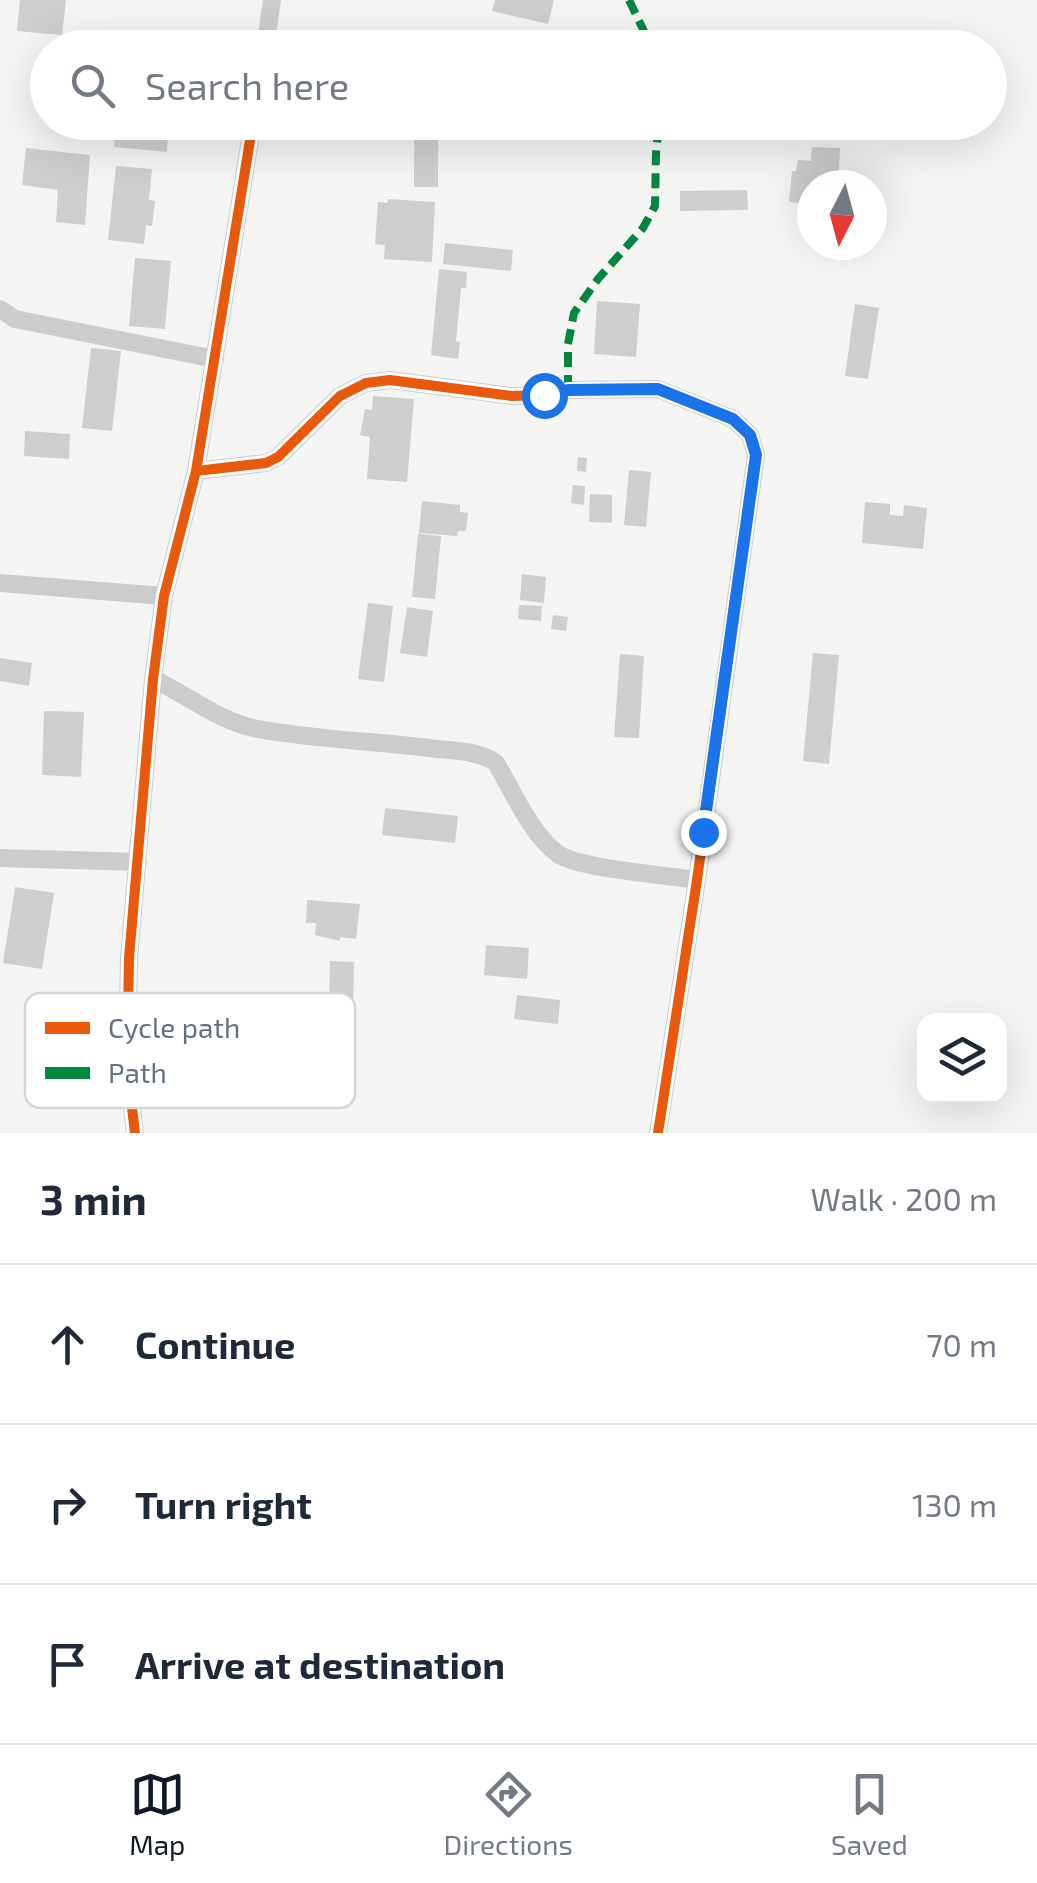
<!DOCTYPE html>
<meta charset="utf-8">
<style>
body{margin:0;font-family:"Exo 2",sans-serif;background:#f2f2f3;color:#1f2937}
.controls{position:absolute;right:30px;bottom:30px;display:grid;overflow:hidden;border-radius:20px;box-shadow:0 10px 40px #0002}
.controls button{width:90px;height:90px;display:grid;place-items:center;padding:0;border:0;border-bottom:2px solid #e0e1e3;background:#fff;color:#1f2937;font:50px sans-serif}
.compass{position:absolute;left:797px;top:170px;width:90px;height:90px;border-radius:50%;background:#fff;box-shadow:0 10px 40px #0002;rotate:186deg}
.stop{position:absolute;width:30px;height:30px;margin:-22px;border:8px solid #1a73e8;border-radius:50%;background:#fff}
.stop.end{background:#1a73e8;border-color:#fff;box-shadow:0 2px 10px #0008}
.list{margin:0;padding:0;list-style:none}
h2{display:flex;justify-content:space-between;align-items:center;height:130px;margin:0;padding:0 40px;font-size:42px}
h2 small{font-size:32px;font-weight:400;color:#747a83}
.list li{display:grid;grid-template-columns:65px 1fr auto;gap:30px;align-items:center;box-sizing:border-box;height:160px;padding:0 40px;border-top:2px solid #e0e1e3}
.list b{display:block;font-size:38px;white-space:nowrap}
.list em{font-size:32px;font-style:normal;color:#747a83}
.icon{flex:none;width:55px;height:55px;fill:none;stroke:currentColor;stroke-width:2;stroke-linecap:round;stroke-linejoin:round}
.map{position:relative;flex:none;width:1037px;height:1133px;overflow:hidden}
.search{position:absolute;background:#fff;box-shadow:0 10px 40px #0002;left:30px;right:30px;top:30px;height:110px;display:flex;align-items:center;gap:25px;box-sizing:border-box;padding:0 35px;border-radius:55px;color:#747a83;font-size:38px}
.sheet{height:610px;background:#fff}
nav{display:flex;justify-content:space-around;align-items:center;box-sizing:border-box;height:140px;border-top:2px solid #e0e1e3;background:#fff;font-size:28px;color:#747a83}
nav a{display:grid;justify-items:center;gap:5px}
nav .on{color:#111827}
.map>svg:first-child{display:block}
.building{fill:#cdcece}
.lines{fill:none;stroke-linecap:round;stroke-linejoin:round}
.minor{stroke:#cbcccd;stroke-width:18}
.quiet{stroke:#00873e;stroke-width:8;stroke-dasharray:15 8;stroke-linecap:butt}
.cycleway-casing{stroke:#fff;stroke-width:16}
.cycleway{stroke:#e8590c;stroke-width:10}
.route{stroke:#1a73e8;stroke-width:12}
.key{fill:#fff;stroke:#d0d5da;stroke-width:2.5}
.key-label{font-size:28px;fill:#637283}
</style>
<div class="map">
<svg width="1037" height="1133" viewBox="0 0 1037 1133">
<rect width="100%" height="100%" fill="#f4f4f2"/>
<path class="building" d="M20,0H66L62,35L17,31Z
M495,0H554L548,24L492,11Z
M77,33L118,37L117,48H76Z
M117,122H175L174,133H168L167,152L114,147Z
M414,122H438V187H414Z
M812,147L840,148L839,170H845V185H812V213L799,212V203L789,202L792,171H796L798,160L811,161Z
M26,148L90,155L85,225L56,222L58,190L22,185Z
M116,166L152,169L149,200L155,201L152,226L146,225L144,244L108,240Z
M747,190L748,210L680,211V191Z
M388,199L435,202L432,262L384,259L385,245L375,244L378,202L387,203Z
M445,243L513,250L511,271L443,264Z
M135,258L171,261L165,329L129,326Z
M439,269L467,272L466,288H461L456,341L460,342L458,359L431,355Z
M597,301L640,304L636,357L594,354Z
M855,304L879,308L868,379L845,376Z
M91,348L121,351L112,431L82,428Z
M373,396L414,399L407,482L367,479L370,437L360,435L365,409L372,410Z
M25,431L70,434L69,459L24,456Z
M578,457L587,458L586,472L577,471Z
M629,470L651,472L646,527L624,525Z
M573,485L585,486L584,505L571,503Z
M590,494L612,495V523L589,522Z
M422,501L460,505V512L468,513L466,531H458L457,536L419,533Z
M865,502L890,504V515L903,516L904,505L927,508L923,549L862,543Z
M418,534L441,536L435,599L412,597Z
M522,574L546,577L544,603L520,600Z
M368,603L393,606L384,682L358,679Z
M519,605L542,606L541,621L518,619Z
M407,607L433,611L427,657L400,653Z
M553,615L568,617L566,631L551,629Z
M813,653L839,655L829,764L803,761Z
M620,654L644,656L639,738L614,737Z
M0,658L32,663L29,686L0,681Z
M44,711L84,712L81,777L42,775Z
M385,808L458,816L455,843L382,835Z
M15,887L54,893L42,969L3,963Z
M307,900L360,904L356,939L340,937V941L315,935L316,923H306Z
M486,945L529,948L527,979L484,975Z
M330,961L354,962L353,1016L329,1015Z
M517,995L560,1000L558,1024L514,1019Z"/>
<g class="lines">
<path class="minor" d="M265,48L272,0
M0,309L15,319L215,359
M196,471L266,463L278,457L340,396L366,383L390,380L512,396L544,395L568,390L658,389L733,419L750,435L756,455L697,880L658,1133
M0,583L164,596
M153,679C188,695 219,722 258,729C317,740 377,741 437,749C457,751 479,751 496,763C514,793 530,833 558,854C580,869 667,875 697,880
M0,858L138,862
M135,1133L127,1066L129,958L153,679L164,596L196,471L253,122"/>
<path class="quiet" d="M629,0L652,48
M568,390V344L574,313L598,279L643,228L655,206L656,154L659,122"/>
<g class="cycleway-casing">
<path id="cycleway" d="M196,471L266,463L278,457L340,396L366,383L390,380L512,396L544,395L568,390L658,389L733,419L750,435L756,455L697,880L658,1133
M135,1133L127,1066L129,958L153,679L164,596L196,471L253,122"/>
</g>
<use href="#cycleway" class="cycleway"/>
</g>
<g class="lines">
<path class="route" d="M544,395L568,390L658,389L733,419L750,435L756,455L703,832"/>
</g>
<rect x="25" y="993" width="330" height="115" rx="15" class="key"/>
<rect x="45" y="1022" width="45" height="12" fill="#e8590c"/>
<rect x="45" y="1067" width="45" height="12" fill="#00873e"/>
<g class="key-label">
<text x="108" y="1038">Cycle path</text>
<text x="108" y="1083">Path</text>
</g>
</svg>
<div class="controls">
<button><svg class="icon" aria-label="layers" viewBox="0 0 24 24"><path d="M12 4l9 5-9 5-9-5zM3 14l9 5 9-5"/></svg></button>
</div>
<svg class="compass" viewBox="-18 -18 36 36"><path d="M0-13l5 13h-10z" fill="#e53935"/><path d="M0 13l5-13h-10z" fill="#747a83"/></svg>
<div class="stop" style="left:544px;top:395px"></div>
<div class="stop end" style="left:703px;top:832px"></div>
<div class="search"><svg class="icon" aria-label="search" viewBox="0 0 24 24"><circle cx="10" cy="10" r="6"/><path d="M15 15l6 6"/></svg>Search here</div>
</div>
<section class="sheet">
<h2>3 min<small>Walk · 200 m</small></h2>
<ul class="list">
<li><svg class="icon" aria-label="ahead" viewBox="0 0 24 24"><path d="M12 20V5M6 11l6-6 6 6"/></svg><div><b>Continue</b></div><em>70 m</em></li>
<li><svg class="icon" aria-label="right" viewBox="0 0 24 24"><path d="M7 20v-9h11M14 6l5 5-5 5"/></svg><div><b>Turn right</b></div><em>130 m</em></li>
<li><svg class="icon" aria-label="arrive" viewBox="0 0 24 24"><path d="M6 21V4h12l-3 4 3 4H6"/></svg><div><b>Arrive at destination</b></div></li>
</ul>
</section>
<nav>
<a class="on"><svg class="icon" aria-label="map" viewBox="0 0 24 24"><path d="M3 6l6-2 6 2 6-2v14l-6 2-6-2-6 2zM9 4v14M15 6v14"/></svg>Map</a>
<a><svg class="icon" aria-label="directions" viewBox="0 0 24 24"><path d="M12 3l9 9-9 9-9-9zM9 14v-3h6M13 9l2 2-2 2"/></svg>Directions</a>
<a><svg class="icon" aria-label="saved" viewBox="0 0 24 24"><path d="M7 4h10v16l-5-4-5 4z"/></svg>Saved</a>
</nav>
